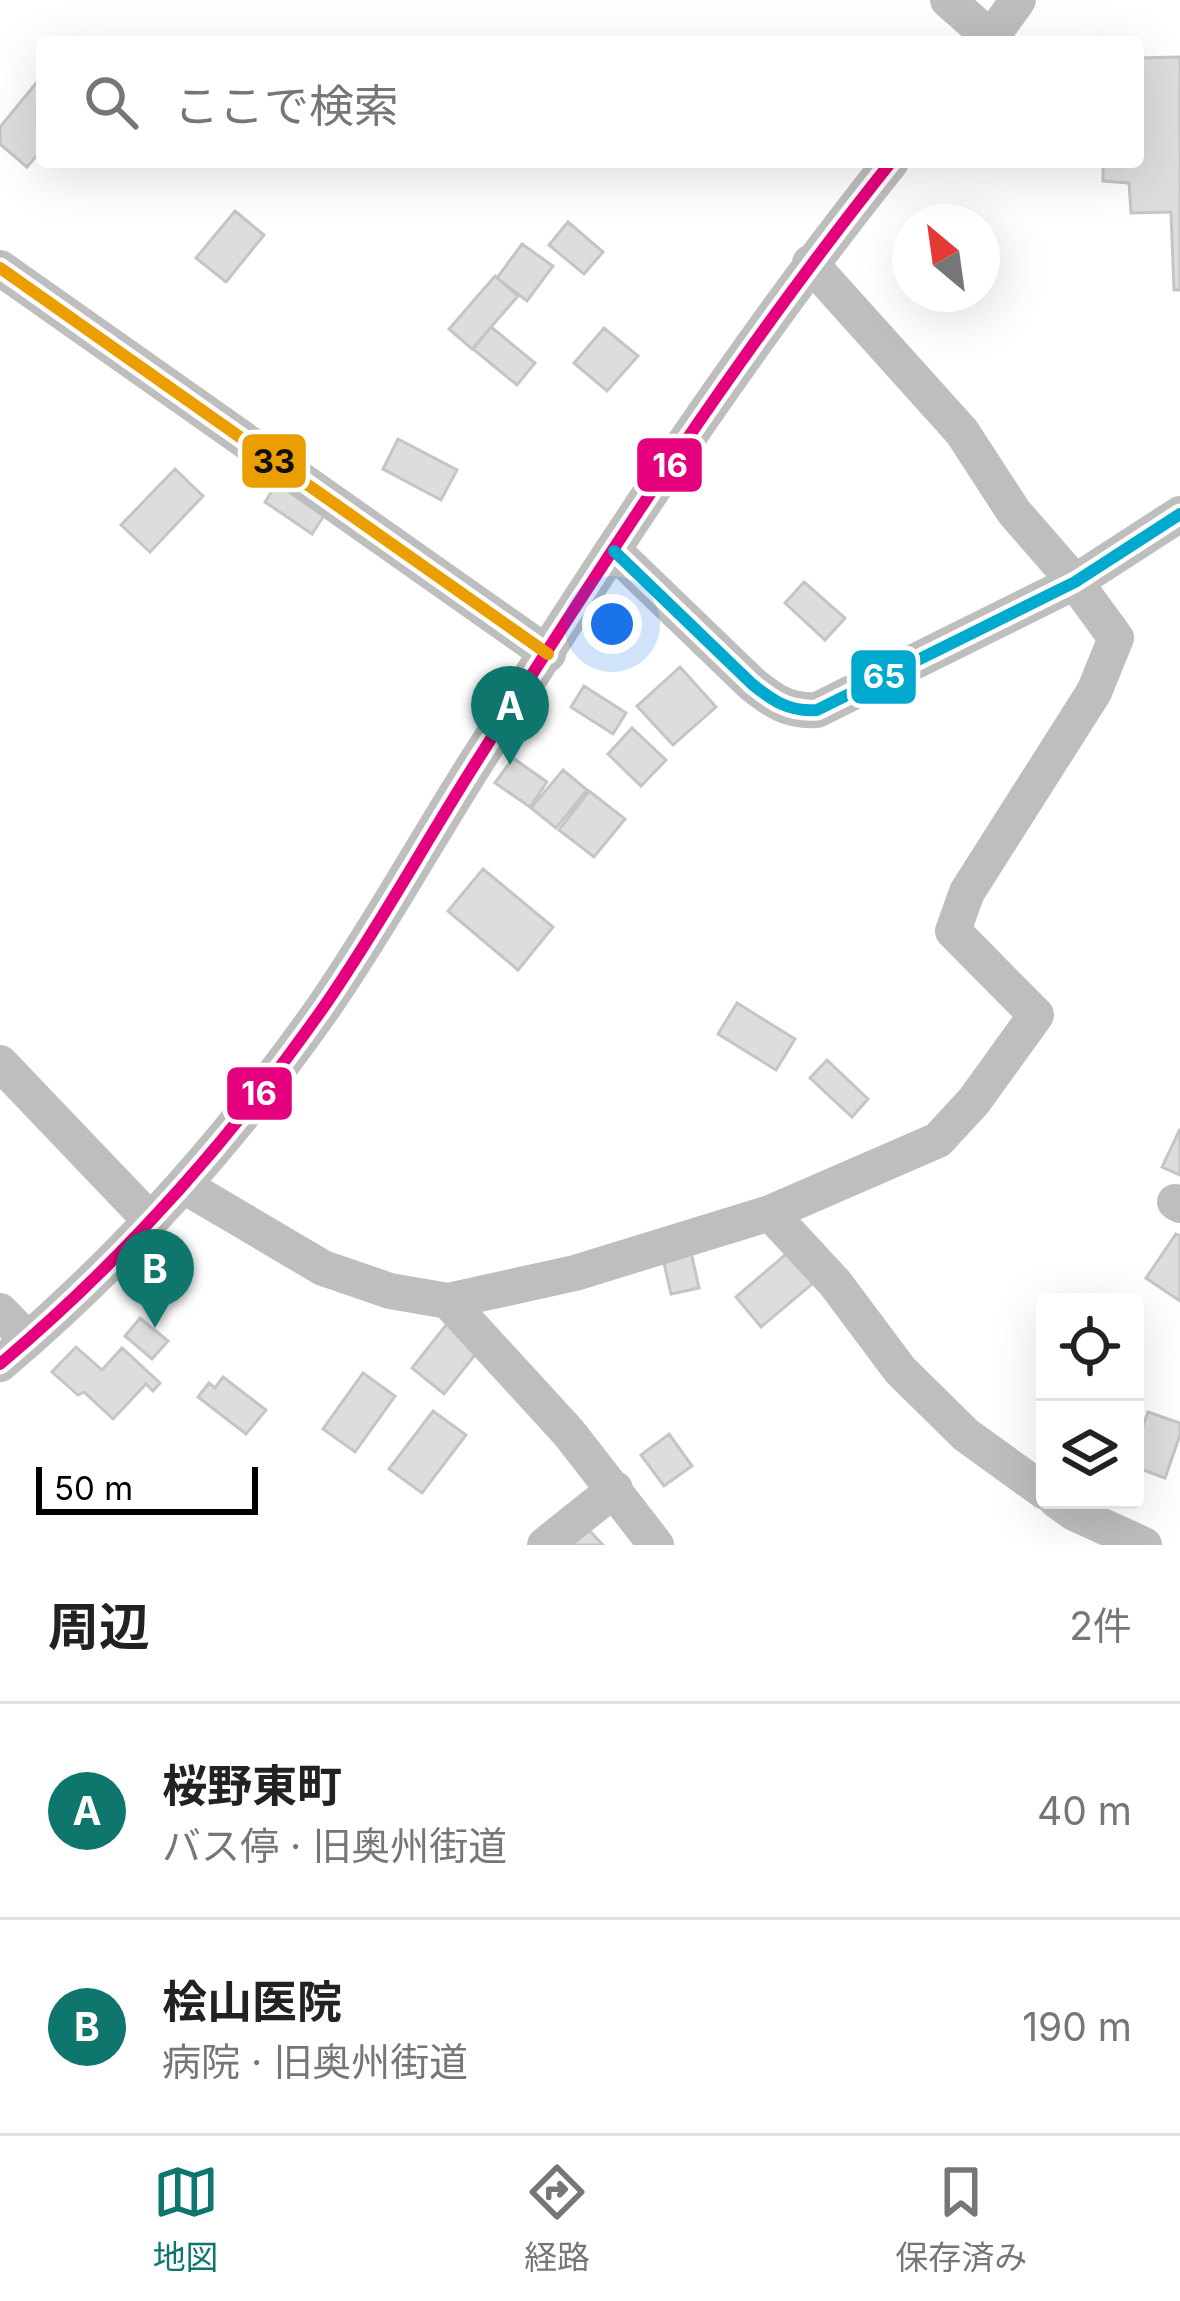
<!DOCTYPE html>
<html lang="ja">
<meta charset="utf-8">
<style>
body{margin:0;font-family:Inter,"Noto Sans JP",sans-serif;background:#f6f6f6;color:#222}
.controls{position:absolute;right:36px;bottom:36px;display:grid;overflow:hidden;border-radius:12px;box-shadow:0 12px 48px #0002}
.controls button{width:108px;height:108px;display:grid;place-items:center;padding:0;border:0;border-bottom:3px solid #e0e0e0;background:#fff;color:#222;font:60px sans-serif}
.compass{position:absolute;left:892px;top:204px;width:108px;height:108px;border-radius:50%;background:#fff;box-shadow:0 12px 48px #0002;rotate:331deg}
.scale{position:absolute;left:36px;bottom:30px;width:222px;box-sizing:border-box;padding-left:12px;border:6px solid #000;border-top:0;font-size:33px;line-height:42px;white-space:nowrap;color:#000;-webkit-text-stroke:9px #fff;paint-order:stroke}
.you{position:absolute;left:612px;top:624px;width:42px;height:42px;margin:-30px;border:9px solid #fff;border-radius:50%;background:#1a73e8;box-shadow:0 0 0 18px #1a73e833}
.badge{display:grid;place-items:center;width:78px;height:78px;border-radius:50%;background:#0f766e;color:#fff;font-size:39px;font-weight:700}
.pin{position:absolute;translate:-50% -99px;filter:drop-shadow(0 3px 6px #0008)}
.pin::after{content:'';position:absolute;top:63px;width:42px;height:36px;background:inherit;clip-path:polygon(0 0,100% 0,50% 100%)}
.list{margin:0;padding:0;list-style:none}
h2{display:flex;justify-content:space-between;align-items:center;height:156px;margin:0;padding:0 48px;font-size:51px}
h2 small{font-size:39px;font-weight:400;color:#767676}
.list li{display:grid;grid-template-columns:78px 1fr auto;gap:36px;align-items:center;box-sizing:border-box;height:216px;padding:0 48px;border-top:3px solid #e0e0e0}
.list b{display:block;font-size:45px;white-space:nowrap}
.list p{margin:0;font-size:39px;white-space:nowrap;color:#767676}
.list em{font-size:39px;font-style:normal;color:#767676}
.icon{flex:none;width:66px;height:66px;fill:none;stroke:currentColor;stroke-width:2;stroke-linecap:round;stroke-linejoin:round}
.map{position:relative;flex:none;width:1180px;height:1545px;overflow:hidden}
.search{position:absolute;background:#fff;box-shadow:0 12px 48px #0002;left:36px;right:36px;top:36px;height:132px;display:flex;align-items:center;gap:30px;box-sizing:border-box;padding:0 42px;border-radius:12px;color:#767676;font-size:45px}
.sheet{height:588px;background:#fff}
nav{display:flex;justify-content:space-around;align-items:center;box-sizing:border-box;height:168px;border-top:3px solid #e0e0e0;background:#fff;font-size:33px;color:#767676}
nav a{display:grid;justify-items:center;gap:6px}
nav .on{color:#0f766e}
.map>svg:first-child{display:block}
.building{fill:#ddd;stroke:#c5c5c5;stroke-width:3}
.lines{fill:none;stroke-linecap:round;stroke-linejoin:round}
.minor{stroke:#bebebe;stroke-width:36}
.bus-1-casing{stroke:#fff;stroke-width:21}
.bus-2-casing{stroke:#fff;stroke-width:21}
.bus-3-casing{stroke:#fff;stroke-width:21}
.bus-1{stroke:#e5007d;stroke-width:12}
.bus-2{stroke:#eb9e00;stroke-width:12}
.bus-3{stroke:#00a9ce;stroke-width:12}
.line-badge{stroke:#fff;stroke-width:4.5}
.badge-label{font-size:33px;text-anchor:middle;font-weight:bold;fill:#fff}
.pale-badge-label{font-size:33px;text-anchor:middle;font-weight:bold;fill:#111}
</style>
<div class="map">
<svg width="1180" height="1545" viewBox="0 0 1180 1545">
<rect width="100%" height="100%" fill="#fff"/>
<path class="building" d="M1180,57V290H1174L1171,212L1131,213L1129,183L1103,181V162H1138V58Z
M42,76V149L27,167L0,144V127Z
M235,211L264,235L226,282L196,258Z
M568,222L603,252L584,274L549,245Z
M522,244L553,266L527,301L497,278Z
M495,276L518,296L472,349L449,329Z
M491,327L535,363L517,385L473,349Z
M604,328L638,356L607,391L574,363Z
M398,439L457,470L441,500L383,469Z
M175,469L203,496L150,552L121,525Z
M279,480L327,511L312,534L265,502Z
M804,582L845,618L825,640L785,603Z
M680,667L716,707L673,745L637,706Z
M584,686L626,713L613,734L571,707Z
M632,728L666,760L641,786L608,754Z
M513,758L547,782L530,807L495,783Z
M563,770L587,790L556,828L531,808Z
M589,791L625,819L594,857L559,830Z
M483,869L553,927L518,970L448,911Z
M737,1003L795,1039L776,1070L718,1034Z
M827,1060L868,1099L852,1117L810,1078Z
M1180,1129V1175L1162,1167Z
M1176,1234L1180,1236V1301L1146,1278Z
M689,1243L699,1288L671,1294L661,1250Z
M792,1249L818,1279L761,1327L736,1297Z
M454,1315L486,1341L444,1394L412,1368Z
M140,1318L168,1341L152,1359L125,1336Z
M76,1347L102,1370L122,1348L160,1383L153,1391L146,1384L113,1419L84,1392L78,1395L52,1372Z
M363,1373L395,1396L355,1452L323,1429Z
M223,1377L266,1410L246,1434L198,1397L209,1383L215,1388Z
M433,1411L466,1435L422,1493L389,1469Z
M1148,1412L1180,1423V1435L1165,1478L1135,1467V1447Z
M669,1434L692,1466L664,1486L641,1455Z
M588,1529L603,1545H571Z"/>
<g class="lines">
<path class="minor" d="M948,0L991,38
M988,42L1018,0
M0,268L548,654
M614,551L752,684C773,701 789,712 817,710L1075,582L1180,514
M0,1063L150,1220
M184,1186L323,1268L390,1291L448,1301L575,1273L770,1213L938,1140L974,1101L1036,1015L953,931L967,892L1094,692L1116,638L1075,582L1014,512L962,432L810,263
M1175,1202L1180,1205
M770,1213L835,1283L900,1370L966,1435L1045,1492
M448,1301L569,1433L656,1545
M0,1311L28,1340
M0,1364C122,1261 231,1139 323,1008C380,926 428,837 482,753C610,551 742,348 891,162
M1056,1500L1074,1513L1144,1545
M545,1545L615,1489"/>
<g class="bus-1-casing">
<path id="bus-1" d="M0,1364C122,1261 231,1139 323,1008C380,926 428,837 482,753C610,551 742,348 891,162"/>
</g>
<g class="bus-2-casing">
<path id="bus-2" d="M0,268L548,654"/>
</g>
<g class="bus-3-casing">
<path id="bus-3" d="M614,551L752,684C773,701 789,712 817,710L1075,582L1180,514"/>
</g>
<use href="#bus-1" class="bus-1"/>
<use href="#bus-2" class="bus-2"/>
<use href="#bus-3" class="bus-3"/>
</g>
<g class="line-badge">
<rect x="240" y="432" width="68" height="58" rx="12" fill="#eb9e00"/>
<rect x="635" y="436" width="69" height="58" rx="12" fill="#e5007d"/>
<rect x="849" y="648" width="69" height="58" rx="12" fill="#00a9ce"/>
<rect x="225" y="1065" width="69" height="57" rx="12" fill="#e5007d"/>
</g>
<g class="badge-label">
<text x="670" y="477">16</text>
<text x="884" y="688">65</text>
<text x="259" y="1105">16</text>
</g>
<g class="pale-badge-label">
<text x="274" y="473">33</text>
</g>
</svg>
<div class="controls">
<button><svg class="icon" aria-label="locate" viewBox="0 0 24 24"><circle cx="12" cy="12" r="6"/><path d="M12 2v4M12 18v4M2 12h4M18 12h4"/></svg></button>
<button><svg class="icon" aria-label="layers" viewBox="0 0 24 24"><path d="M12 4l9 5-9 5-9-5zM3 14l9 5 9-5"/></svg></button>
</div>
<svg class="compass" viewBox="-18 -18 36 36"><path d="M0-13l5 13h-10z" fill="#e53935"/><path d="M0 13l5-13h-10z" fill="#767676"/></svg>
<div class="scale">50 m</div>
<div class="you"></div>
<div class="pin badge" style="left:510px;top:765px">A</div>
<div class="pin badge" style="left:155px;top:1328px">B</div>
<div class="search"><svg class="icon" aria-label="search" viewBox="0 0 24 24"><circle cx="10" cy="10" r="6"/><path d="M15 15l6 6"/></svg>ここで検索</div>
</div>
<section class="sheet">
<h2>周辺<small>2件</small></h2>
<ul class="list">
<li><span class="badge">A</span><div><b>桜野東町</b><p>バス停 · 旧奥州街道</p></div><em>40 m</em></li>
<li><span class="badge">B</span><div><b>桧山医院</b><p>病院 · 旧奥州街道</p></div><em>190 m</em></li>
</ul>
</section>
<nav>
<a class="on"><svg class="icon" aria-label="map" viewBox="0 0 24 24"><path d="M3 6l6-2 6 2 6-2v14l-6 2-6-2-6 2zM9 4v14M15 6v14"/></svg>地図</a>
<a><svg class="icon" aria-label="directions" viewBox="0 0 24 24"><path d="M12 3l9 9-9 9-9-9zM9 14v-3h6M13 9l2 2-2 2"/></svg>経路</a>
<a><svg class="icon" aria-label="saved" viewBox="0 0 24 24"><path d="M7 4h10v16l-5-4-5 4z"/></svg>保存済み</a>
</nav>
